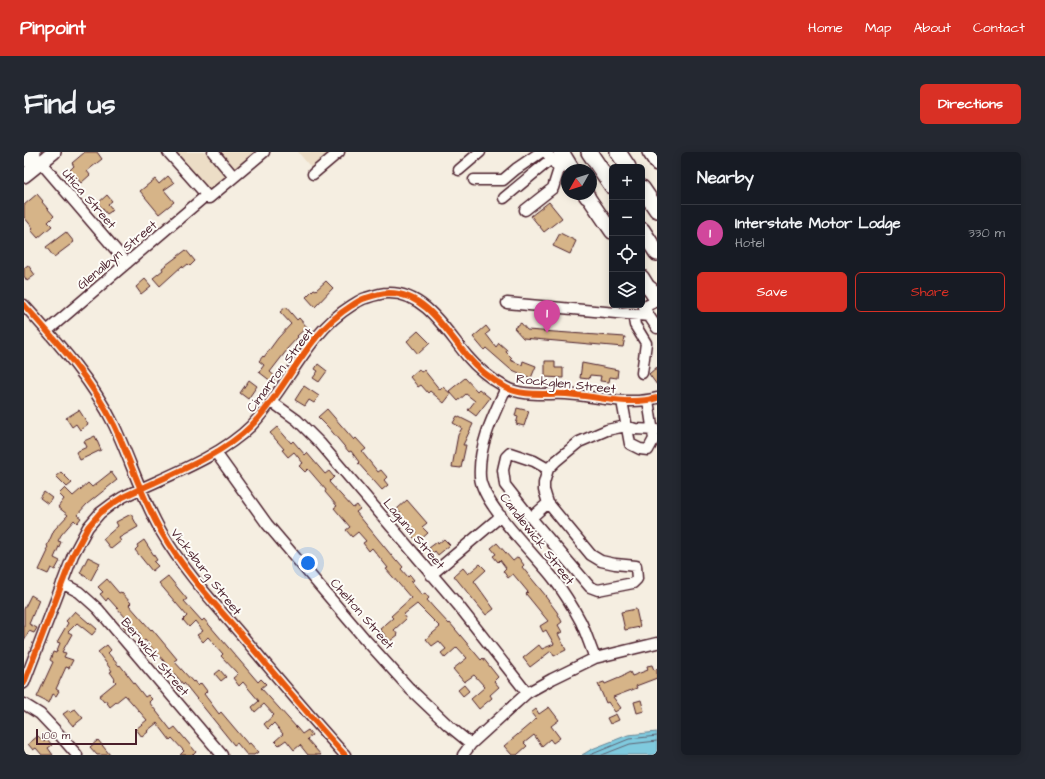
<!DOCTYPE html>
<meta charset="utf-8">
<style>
body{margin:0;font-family:"Architects Daughter",sans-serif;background:#242831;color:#f1f3f6}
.controls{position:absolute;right:12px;top:12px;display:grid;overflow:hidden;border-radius:6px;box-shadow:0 2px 10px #0003}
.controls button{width:36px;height:36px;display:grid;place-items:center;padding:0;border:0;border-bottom:1px solid #363941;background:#171b24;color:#f1f3f6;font:20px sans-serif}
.compass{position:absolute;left:537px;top:12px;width:36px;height:36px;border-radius:50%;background:#171b24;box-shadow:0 2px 10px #0003;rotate:231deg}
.scale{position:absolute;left:12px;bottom:10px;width:101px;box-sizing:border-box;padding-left:4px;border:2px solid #4a1f2b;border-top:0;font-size:11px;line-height:14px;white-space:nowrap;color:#4a1f2b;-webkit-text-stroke:3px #fdfcf7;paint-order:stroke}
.you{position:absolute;left:284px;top:411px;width:14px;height:14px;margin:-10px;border:3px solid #fff;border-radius:50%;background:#1a73e8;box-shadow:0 0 0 6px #1a73e833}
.badge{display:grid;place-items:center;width:26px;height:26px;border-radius:50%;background:#d93025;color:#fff;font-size:13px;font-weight:700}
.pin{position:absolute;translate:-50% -33px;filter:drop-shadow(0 1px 2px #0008)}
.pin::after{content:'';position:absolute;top:21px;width:14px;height:12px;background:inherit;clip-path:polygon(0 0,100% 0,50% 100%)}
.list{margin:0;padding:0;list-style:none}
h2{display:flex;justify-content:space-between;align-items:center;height:52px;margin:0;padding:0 16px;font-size:17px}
h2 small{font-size:13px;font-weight:400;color:#9ea1a6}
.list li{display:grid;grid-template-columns:26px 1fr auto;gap:12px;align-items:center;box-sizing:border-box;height:56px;padding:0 16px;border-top:1px solid #363941}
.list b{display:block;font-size:15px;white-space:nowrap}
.list p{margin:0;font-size:13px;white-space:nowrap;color:#9ea1a6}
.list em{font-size:13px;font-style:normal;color:#9ea1a6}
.actions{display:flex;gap:8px;padding:12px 16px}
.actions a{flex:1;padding:9px 0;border:1px solid #d93025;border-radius:6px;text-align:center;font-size:14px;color:#d93025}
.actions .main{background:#d93025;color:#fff}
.icon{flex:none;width:22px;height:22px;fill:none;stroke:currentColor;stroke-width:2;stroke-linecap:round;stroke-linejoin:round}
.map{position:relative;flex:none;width:633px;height:603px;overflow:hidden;border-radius:6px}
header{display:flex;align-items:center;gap:24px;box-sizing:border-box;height:56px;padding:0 20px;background:#d93025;color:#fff}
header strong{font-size:19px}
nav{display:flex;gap:22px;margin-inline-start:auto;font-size:14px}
.intro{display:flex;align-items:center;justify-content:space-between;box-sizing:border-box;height:96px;padding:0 24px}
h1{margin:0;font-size:28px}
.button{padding:10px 18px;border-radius:6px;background:#d93025;color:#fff;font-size:14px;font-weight:700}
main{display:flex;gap:24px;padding:0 24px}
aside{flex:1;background:#171b24;border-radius:6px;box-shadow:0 2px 10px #0003}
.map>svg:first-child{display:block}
.built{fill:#ecddc6}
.water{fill:#7fcade;stroke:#6a8696}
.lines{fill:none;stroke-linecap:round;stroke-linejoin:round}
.shore{stroke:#5f6373;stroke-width:1}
.building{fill:#d6b488;stroke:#4a1f2b}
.minor-casing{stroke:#4a1f2b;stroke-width:13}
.major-casing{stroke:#4a1f2b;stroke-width:16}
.highway-casing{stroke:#4a1f2b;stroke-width:18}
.minor{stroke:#fdfcf7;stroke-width:10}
.major{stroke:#fdfcf7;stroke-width:13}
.highway{stroke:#fdfcf7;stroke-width:15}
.cycleway-casing{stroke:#fdfcf7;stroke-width:8}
.cycleway{stroke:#e8590c;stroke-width:6}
.labels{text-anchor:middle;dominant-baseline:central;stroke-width:4;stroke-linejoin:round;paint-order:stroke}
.street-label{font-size:13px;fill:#4a1f2b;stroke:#fdfcf7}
</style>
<header>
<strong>Pinpoint</strong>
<nav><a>Home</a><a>Map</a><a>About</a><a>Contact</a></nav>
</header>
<div class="intro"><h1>Find us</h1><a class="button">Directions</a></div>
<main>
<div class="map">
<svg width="633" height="603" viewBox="0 0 633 603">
<rect width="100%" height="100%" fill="#f5eee1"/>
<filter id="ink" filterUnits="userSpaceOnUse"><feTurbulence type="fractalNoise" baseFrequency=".025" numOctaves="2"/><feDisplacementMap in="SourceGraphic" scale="8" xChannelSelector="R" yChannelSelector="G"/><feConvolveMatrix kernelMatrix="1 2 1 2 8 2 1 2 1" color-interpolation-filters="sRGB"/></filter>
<g filter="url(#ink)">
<path class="built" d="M151,0H245L190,46Z
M274,0H323L294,24Z"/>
<path class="water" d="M633,580V603H558L568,597L604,583Z"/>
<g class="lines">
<path class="shore" d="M566,603L605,587L633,584
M578,603L606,592L633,589"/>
</g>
<path class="building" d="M61,0H73L78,7L63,19L66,23L57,31L46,18L50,14L48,11Z
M144,24L150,31L140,38L150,50L135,62L116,39L131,27L135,32Z
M13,42L19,49L18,50L30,64L24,70L28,74L14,86L7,78L9,76L0,65V53Z
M83,43L88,49L84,52L89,58L83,62L74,51Z
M525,50L538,66L520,80L507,64Z
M42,80L50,90L30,105L22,95Z
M536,81L552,89L546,102L529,94Z
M162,98L171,109L166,114L164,112L159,116L158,114L136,134L129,126L139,118L138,116Z
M4,113L11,123L3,129L0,124V116Z
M121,127L127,134L117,142L112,135Z
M302,129L309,136L291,155L282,145L290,137L292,138Z
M262,155L273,168L275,166L283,175L273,184L274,185L262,198H263L246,220L252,225L248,230L235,220L240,213L235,209L239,204L240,205L254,186L267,172L256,160Z
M497,171L503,178L601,185L599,195L499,186L490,176Z
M462,174L466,179L462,182L472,195L475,191L483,198L482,200L488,206L486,208L498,213L499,209L512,214L507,226L486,217L462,196L460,198L449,185Z
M394,179L406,191L394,202L383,189Z
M521,209H531V216H539V226L521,225Z
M558,211L594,218L593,226L586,225L585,230L576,229L577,224L566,223L565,227L556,226Z
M294,212L303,219L295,230L289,226L294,219L291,217Z
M633,215V233L625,222Z
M395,217L397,220L400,218L416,238L419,235L427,242L420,251L406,239L404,241L397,233L394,235L386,225Z
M441,226L453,239L455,237L466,246L452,264L444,258L451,249L442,242L434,249L425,239Z
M225,228L233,234L224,247L216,241Z
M280,234L295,244L290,251L285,248L281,254L271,248Z
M493,256L505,259L500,274L492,272L494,265L491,264Z
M303,257L330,288L332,286L342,297L338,300L354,320L357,318L363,325L360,328L364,333L358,338L334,311L335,310L327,299L325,300L304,275L294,265Z
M55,258L64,272L56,278L52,272L48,275L42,266Z
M433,264L449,272L439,293H442L437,316L428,315L434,283L438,276L429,271Z
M253,275L267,291L269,289L281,303L283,301L301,322L305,319L310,325L305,330L329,356L333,353L336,357L332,360L372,409L373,408L379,415L377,417L384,425L386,423L390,428L387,430L398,443L401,441L405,446L403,448L410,456L425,472L426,471L457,508L459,506L474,525L470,529L475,535L466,543L468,546L455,557L447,547L461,535L450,523L440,530L429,517L443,506L433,495L421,506L417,501L422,497L415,489L408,494L402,487L416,475L393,452L379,463L382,467L370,478L374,483L366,489L356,477L369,466L367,464L387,446L362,417L364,416L348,396L345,399L339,391L342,389L334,380L328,385L322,378L326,375L310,356L313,354L301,340L302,338L284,317L281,320L275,314L279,311L270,300L264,305L258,298L260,297L246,281Z
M71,284L77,298L56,308L52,300L63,295L60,289Z
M37,320L48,331L43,335L32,324Z
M87,320L93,328L63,352L53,363L57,366L53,371L50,368L37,383L34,389L37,390L30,406L36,409L31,418L27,416L24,422L15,418L24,399L22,398L24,395L23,394L30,378L44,363L34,355L40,347L35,342L41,336L49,344L64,331L68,335Z
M20,340L28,346L24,352L16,346Z
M383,348L403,371L398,375L404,381L394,390L388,384L393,380L384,370L381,373L377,368L380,365L373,357Z
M107,362L114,375L95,386L97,389L87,397L79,387L94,374L92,370Z
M420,387L426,393L414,403L411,399L409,401L405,396L413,390L414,392Z
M120,388L133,408L130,410L134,414L128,419L111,398L114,395L113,393Z
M473,391L489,409L494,405L500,413L498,415L522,444H521L533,460L538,470L534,473L538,480L534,482L542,498L530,504L527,499L506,515L499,506L515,493L518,497L530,492L522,478L519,480L516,474L524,469L502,442L504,440L489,422L484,426L479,419L482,416L476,408L474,410L469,404L472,402L467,396Z
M64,405L76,411L67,428L56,421Z
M456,412L462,418L450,429L470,457L462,463L430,424L439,416L444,422Z
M144,424L163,447L160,449L178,469L180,467L234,530L237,527L242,532L237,536L273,576L278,582L284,578L288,583L283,587L297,603H284L276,593L270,598L262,588L255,593L251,589L259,582L250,571L244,577L240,572L250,563L240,552L231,560L228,555L235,549L219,530L215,534L209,526L214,522L197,504L199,502L184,485L179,490L173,483L179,479L171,469L165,475L159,468L163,464L135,431Z
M83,427L95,441L97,440L107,451L105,453L127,478L128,477L153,507L150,509L169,530L170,529L174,534L177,531L183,539L180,542L195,562L197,560L224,592L226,591L234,600L230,603H223L213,591L210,593L160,531L159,532L134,502L131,504L127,499L129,497L121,488L118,490L114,486L117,483L110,474L103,479L99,474L104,470L101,467L102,466L84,446L82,449L76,442L79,440L74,435Z
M7,443L15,448L5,472L13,476L10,481L5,479L0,488V457Z
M612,457L616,475L601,478L597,460Z
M51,459L65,471V470L73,477L68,483L53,471L44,480L48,482L38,500L42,501L40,505L49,508L45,516L42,515L32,537L35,539L32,544L29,542L25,551L13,545L29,510L26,508L29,500L32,501L36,491L33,490L44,471L42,469Z
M83,493L87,498L84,501L95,514L96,513L121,545L124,543L128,547L125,550L147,578L151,575L172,600L169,603H156L160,599L148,586L146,588L133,571L123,579L124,580L118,585L112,577L123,568L101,543L86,555L81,548L80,550L75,544L92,530L90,528L91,527L86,520L88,519L74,500Z
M628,513L630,518L633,517V526L612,534L613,536L589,545L597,556L591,560L584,550L582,551L574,532L580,530L581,532L600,524V523L606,520L608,524L624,518L623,514Z
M196,518L202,525L197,529L191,522Z
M440,533L445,539L439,544L434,538Z
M617,548L620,559L613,561L610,550Z
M525,555L535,568L527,574L536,586L529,591L526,587L518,594L510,583L500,591L503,594L493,603H488L480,594L512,567L507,561L512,557L515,562Z
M51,557L59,566L49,574L39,562L45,558L46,560Z
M592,562L595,568L586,572L583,566Z
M14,584L20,590L23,587L28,593L24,596L29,603H18L12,596L9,598L4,592Z
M74,588L86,603H73L66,595Z"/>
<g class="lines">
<g class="minor-casing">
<path id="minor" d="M189,0L210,25
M13,6L103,111
M435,18L456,0
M289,22L315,0
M450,28H479L492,17L517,0
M185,46L240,0
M480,46L527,7
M501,58L529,36L535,17L522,0
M483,151L625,164L633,176
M0,153C33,190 68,228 90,273C107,309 118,347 138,381C160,419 191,452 220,486C253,525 286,565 321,603
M609,162L611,173L622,191L618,221
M625,164L620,155L633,149
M23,179L179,46H185L144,0
M482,236C469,264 454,294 456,325C458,352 511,403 529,426C539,439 549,455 557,470C562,481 566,494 571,506
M598,249L606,292L616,297L624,298L630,287L624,248
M248,250L273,268L296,291L434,453L503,541
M192,301L243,372L340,486L386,537L425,574L447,592
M524,317L510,309L486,301L482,305L479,318L481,333L507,366L566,435L574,438L609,431L613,427L612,414L591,412L577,409L567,403L524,351L520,338V331L524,317L532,309L555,290L583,278L602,274L611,277L633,278
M507,366L524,351
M407,423L477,364
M38,431L55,440L74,457L198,603
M0,531L49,403L64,375L76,361L88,352L99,345C140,325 195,306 227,274C264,236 282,182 327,154C332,151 337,147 342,146C348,144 357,141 364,141C401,140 422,179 443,204C453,216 467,227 481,235C498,245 523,241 542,242C572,244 603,254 633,246
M0,552L16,562L33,580L53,603
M439,603L447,592L503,541L528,527L571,506L633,491"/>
</g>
<g class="major-casing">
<path id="major" d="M625,0L633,12
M0,8L10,0
M0,24L30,0
M562,42L588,80
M618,125L631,146"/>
</g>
<g class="highway-casing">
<path id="highway" d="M537,0L548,18
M565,0L588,34
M594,0L604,15
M618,36L633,58
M562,42L563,44
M618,78L633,101
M626,137L633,144"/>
</g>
<use href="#minor" class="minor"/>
<use href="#major" class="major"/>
<use href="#highway" class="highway"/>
<g class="cycleway-casing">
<path id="cycleway" d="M0,153C33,190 68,228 90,273C107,309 118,347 138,381C160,419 191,452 220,486C253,525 286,565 321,603
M0,531L49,403L64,375L76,361L88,352L99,345C140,325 195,306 227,274C264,236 282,182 327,154C332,151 337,147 342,146C348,144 357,141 364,141C401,140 422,179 443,204C453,216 467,227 481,235C498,245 523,241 542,242C572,244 603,254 633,246"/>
</g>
<use href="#cycleway" class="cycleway"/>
</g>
</g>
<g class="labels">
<g class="street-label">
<text transform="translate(65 47) rotate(49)">Utica Street</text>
<text transform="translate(93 103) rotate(-40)">Glenalbyn Street</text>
<text transform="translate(256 218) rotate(-53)">Cimarron Street</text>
<text transform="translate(542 232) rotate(6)">Rockglen Street</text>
<text transform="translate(390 382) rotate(50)">Laguna Street</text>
<text transform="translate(513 387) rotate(52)">Candlewick Street</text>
<text transform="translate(182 420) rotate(52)">Vicksburg Street</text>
<text transform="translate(338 462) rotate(49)">Chelton Street</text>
<text transform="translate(131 505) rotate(50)">Berwick Street</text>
</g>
</g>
</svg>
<div class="controls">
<button>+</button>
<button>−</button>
<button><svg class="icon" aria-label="locate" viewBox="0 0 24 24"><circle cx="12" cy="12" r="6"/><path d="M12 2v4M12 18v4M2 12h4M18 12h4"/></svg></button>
<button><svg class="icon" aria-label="layers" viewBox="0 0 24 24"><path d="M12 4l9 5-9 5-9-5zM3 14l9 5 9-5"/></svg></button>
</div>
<svg class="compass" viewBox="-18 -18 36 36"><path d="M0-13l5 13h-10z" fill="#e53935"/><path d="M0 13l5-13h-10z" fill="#9ea1a6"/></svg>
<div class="scale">100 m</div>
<div class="you"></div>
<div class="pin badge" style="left:523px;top:181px;background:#d1479c">1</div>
</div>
<aside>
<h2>Nearby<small></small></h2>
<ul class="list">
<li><span class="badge" style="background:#d1479c">1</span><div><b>Interstate Motor Lodge</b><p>Hotel</p></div><em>330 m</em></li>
</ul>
<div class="actions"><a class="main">Save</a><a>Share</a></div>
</aside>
</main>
